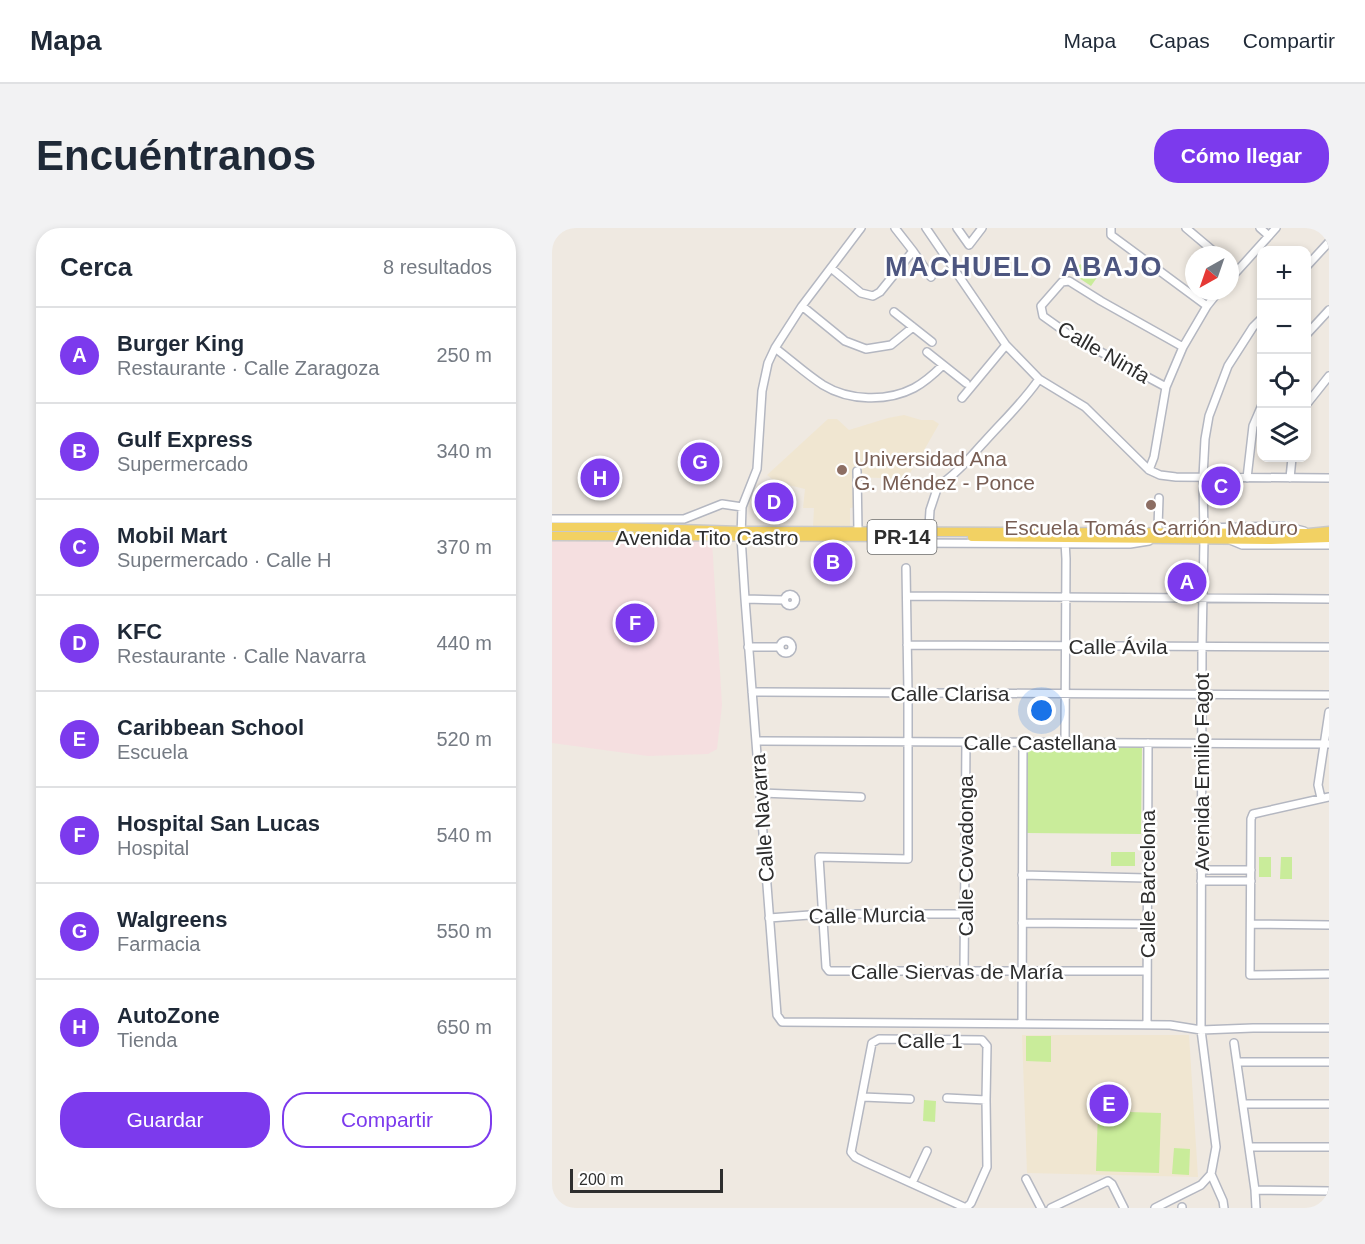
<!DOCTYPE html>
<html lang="es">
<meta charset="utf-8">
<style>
body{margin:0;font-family:Helvetica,sans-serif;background:#f2f2f3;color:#1f2937}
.controls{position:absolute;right:18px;top:18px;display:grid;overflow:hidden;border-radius:12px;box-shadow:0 3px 9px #0003}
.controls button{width:54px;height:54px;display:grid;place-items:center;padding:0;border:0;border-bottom:2px solid #e0e1e3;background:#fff;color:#1f2937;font:30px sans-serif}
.compass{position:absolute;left:633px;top:18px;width:54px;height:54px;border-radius:50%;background:#fff;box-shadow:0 3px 9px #0003;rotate:220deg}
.scale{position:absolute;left:18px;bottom:15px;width:153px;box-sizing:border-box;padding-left:6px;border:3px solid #2e2e2e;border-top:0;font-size:16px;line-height:21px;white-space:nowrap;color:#2e2e2e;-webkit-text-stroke:4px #fff;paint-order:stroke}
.you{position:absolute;left:490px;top:483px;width:21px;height:21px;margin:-15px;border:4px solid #fff;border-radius:50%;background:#1a73e8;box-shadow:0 0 0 9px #1a73e833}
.badge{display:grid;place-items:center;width:39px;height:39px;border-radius:50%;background:#7c3aed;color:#fff;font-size:20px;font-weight:700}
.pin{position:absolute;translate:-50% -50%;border:3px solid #fff;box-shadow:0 2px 6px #0006}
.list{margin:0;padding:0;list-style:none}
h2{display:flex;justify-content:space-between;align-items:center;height:78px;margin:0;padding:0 24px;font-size:26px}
h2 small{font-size:20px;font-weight:400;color:#747a83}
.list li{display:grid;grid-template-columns:39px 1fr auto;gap:18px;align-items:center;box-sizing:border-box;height:96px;padding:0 24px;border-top:2px solid #e0e1e3}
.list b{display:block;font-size:22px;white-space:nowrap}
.list p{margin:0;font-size:20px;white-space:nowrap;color:#747a83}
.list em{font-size:20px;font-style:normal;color:#747a83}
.actions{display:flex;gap:12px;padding:18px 24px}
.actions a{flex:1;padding:14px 0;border:2px solid #7c3aed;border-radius:24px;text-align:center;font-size:21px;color:#7c3aed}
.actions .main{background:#7c3aed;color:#fff}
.icon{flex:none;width:33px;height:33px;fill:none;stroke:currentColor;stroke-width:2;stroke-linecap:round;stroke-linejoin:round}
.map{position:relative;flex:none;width:777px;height:980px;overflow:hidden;border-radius:24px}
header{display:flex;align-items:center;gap:36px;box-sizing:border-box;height:84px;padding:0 30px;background:#fff;border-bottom:2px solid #e0e1e3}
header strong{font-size:28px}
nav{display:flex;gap:33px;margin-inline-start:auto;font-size:21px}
.intro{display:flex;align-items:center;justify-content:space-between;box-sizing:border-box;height:144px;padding:0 36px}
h1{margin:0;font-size:42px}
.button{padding:15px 27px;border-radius:24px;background:#7c3aed;color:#fff;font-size:21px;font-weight:700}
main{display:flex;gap:36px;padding:0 36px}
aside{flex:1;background:#fff;border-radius:24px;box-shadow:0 3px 9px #0003}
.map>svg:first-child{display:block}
.education{fill:#f0e6d1}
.medical{fill:#f5dfe0}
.pitch{fill:#c9ec9a}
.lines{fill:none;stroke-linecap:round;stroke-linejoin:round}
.minor-casing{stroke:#b4b7c1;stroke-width:10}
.major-casing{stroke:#c9c9c9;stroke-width:11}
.minor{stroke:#fff;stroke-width:7}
.major{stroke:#f2d163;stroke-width:8}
.education-dot{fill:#8d6e63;stroke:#fff;stroke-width:2}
.labels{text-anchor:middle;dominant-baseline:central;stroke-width:5;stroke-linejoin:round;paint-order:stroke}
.shield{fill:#fff;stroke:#6d6d6d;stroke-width:1.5}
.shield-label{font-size:20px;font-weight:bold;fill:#2e2e2e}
.street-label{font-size:21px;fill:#2e2e2e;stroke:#fff}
.education-label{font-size:21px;fill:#785e54;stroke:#fff;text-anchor:start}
.district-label{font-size:27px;font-weight:bold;letter-spacing:1.5px;fill:#4d5680;stroke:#fff}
</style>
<header>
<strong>Mapa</strong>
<nav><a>Mapa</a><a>Capas</a><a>Compartir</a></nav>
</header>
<div class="intro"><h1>Encuéntranos</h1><a class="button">Cómo llegar</a></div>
<main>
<aside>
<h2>Cerca<small>8 resultados</small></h2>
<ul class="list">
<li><span class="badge">A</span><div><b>Burger King</b><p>Restaurante · Calle Zaragoza</p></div><em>250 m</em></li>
<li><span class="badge">B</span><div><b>Gulf Express</b><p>Supermercado</p></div><em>340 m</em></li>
<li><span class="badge">C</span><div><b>Mobil Mart</b><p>Supermercado · Calle H</p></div><em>370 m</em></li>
<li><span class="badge">D</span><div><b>KFC</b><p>Restaurante · Calle Navarra</p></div><em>440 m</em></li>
<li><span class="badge">E</span><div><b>Caribbean School</b><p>Escuela</p></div><em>520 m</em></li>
<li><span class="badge">F</span><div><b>Hospital San Lucas</b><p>Hospital</p></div><em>540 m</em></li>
<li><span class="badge">G</span><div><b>Walgreens</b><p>Farmacia</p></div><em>550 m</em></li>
<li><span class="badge">H</span><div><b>AutoZone</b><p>Tienda</p></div><em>650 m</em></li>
</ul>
<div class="actions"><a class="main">Guardar</a><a>Compartir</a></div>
</aside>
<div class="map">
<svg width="777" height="980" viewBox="0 0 777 980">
<rect width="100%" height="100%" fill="#efe9e1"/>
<path class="education" d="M352,187L369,192H381L387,196L367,231L354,251L303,249V279L298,280V299H261L262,280H251L253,261L224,254L215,247L276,191H285L297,202L336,190Z
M470,807H637L646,949L475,945Z"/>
<path class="medical" d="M0,313H160L170,477L165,521L156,526L96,528L0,515Z"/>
<path class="pitch" d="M528,36L546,48L539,58L521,46Z
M590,519L589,606L475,605V521Z
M559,624H583V638H559Z
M707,629H719V649H707Z
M729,629H740V651H728Z
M474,808H499V834L474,833Z
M372,872L384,873L383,894L371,893Z
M546,883L609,885L607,945L544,943Z
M622,920L638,921L637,947L620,946Z"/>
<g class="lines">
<g class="minor-casing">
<path id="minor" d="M309,0L250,78L223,120L216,135L210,163L205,241L190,279L189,309L193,371L225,787L230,794L618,797L649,802L701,800H777
M343,0L361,23L379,49
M374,0L454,117L487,151L533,179L597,242L608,247L624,249L776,250
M405,0L417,17L430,0
M559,0V7L655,78
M634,0L666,27
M708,0L717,8
M754,39L777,14
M279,40L309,65L321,68L328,64L361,23
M678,51L724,0
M250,78L293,113L314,121L339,117L361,99
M342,84L380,114
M754,107L777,82
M223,120C239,132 254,146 271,157C297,173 335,174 362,160C373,154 382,146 391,137
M375,124L414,155
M614,159L519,108L491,88L489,78L510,54L517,53L549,73L631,119
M410,170L454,117
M754,177L777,148
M597,242L602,229L614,159L631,119L655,78L667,63
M305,243L306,303
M695,250L701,198L710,177
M738,250L740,230
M0,291H132L170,276L190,279
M651,300L732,298L752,303
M605,304L606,299L607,270
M334,309L344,315H350L553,316H578L597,313
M678,312L690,317H777
M513,313L514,331L513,514
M376,315L378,282L386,258C405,246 419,228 434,212C452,192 472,173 487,151
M354,340L356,465V631L267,629L274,739L277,743H595
M232.5 372a5.5 5.5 0 1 1 11 0a5.5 5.5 0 1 1-11 0Z
M355,368L777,371
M193,371L232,372
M228 419a6 6 0 1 1 12 0a6 6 0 1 1-12 0Z
M355,417L777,419
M196,419H228
M200,464L777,467
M204,513L777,516
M208,565L309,569
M777,569L701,586L699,591L698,747L777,746
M769,570L766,557L777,484
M649,642H699
M470,647L595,650
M649,653H699
M217,690L271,686H413
M470,695L595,696
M699,696L777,697
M412,743L414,514
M470,796L471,514
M595,797L596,515
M327,811L430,812L435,818L434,872L435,939L419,975L414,980L315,935L303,929L299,924L320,815Z
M682,815L703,962L704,980
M685,834H777
M311,869L358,871
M395,870L434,872
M691,876H777
M697,919H777
M659,946L671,973L672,980
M474,951L489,980
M360,955L375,923
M703,962L777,963
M630,979V980
M499,980L556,953L560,956L572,980
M603,980L649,957L659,946L664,919L649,802L650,418L652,311L651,249L653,211L657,188L676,138L701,99L710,90"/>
</g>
<g class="major-casing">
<path id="major" d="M0,299H66L189,303L757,305L777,303
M0,308L372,309
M420,309L719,312L777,310"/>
</g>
<use href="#minor" class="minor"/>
<use href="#major" class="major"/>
</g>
<g class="education-dot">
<circle cx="290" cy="242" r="6"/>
<circle cx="599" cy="277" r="6"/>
</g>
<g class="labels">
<rect class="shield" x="315.5" y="292" width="69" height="34" rx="4.5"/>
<g class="shield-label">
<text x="350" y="309">PR-14</text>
</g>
<g class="street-label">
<text transform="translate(552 124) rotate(30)">Calle Ninfa</text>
<text x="155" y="309">Avenida Tito Castro</text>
<text x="566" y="418">Calle Ávila</text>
<text x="398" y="465">Calle Clarisa</text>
<text x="488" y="514">Calle Castellana</text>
<text transform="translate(649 544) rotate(-90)">Avenida Emilio Fagot</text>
<text transform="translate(210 590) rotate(-94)">Calle Navarra</text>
<text transform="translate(413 628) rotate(-90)">Calle Covadonga</text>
<text transform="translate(595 656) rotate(-90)">Calle Barcelona</text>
<text transform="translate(315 687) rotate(-1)">Calle Murcia</text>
<text x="405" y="743">Calle Siervas de María</text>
<text x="378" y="812">Calle 1</text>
</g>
<g class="education-label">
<text x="302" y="230">Universidad Ana<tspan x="302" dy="24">G. Méndez - Ponce</tspan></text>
<text x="599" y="299" text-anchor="middle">Escuela Tomás Carrión Maduro</text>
</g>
<g class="district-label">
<text x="472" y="39">MACHUELO ABAJO</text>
</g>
</g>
</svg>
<div class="controls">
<button>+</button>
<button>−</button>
<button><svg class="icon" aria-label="locate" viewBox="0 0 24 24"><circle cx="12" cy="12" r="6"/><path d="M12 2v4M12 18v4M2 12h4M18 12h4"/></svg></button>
<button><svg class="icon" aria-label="layers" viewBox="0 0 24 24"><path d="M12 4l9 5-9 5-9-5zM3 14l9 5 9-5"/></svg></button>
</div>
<svg class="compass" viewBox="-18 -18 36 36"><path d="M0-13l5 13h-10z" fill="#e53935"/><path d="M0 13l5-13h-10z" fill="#747a83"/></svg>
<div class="scale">200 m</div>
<div class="you"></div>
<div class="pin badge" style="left:635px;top:354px">A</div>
<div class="pin badge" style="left:281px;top:334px">B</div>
<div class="pin badge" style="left:669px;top:258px">C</div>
<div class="pin badge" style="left:222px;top:274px">D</div>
<div class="pin badge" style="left:557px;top:876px">E</div>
<div class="pin badge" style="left:83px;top:395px">F</div>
<div class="pin badge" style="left:148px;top:234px">G</div>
<div class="pin badge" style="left:48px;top:250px">H</div>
</div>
</main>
